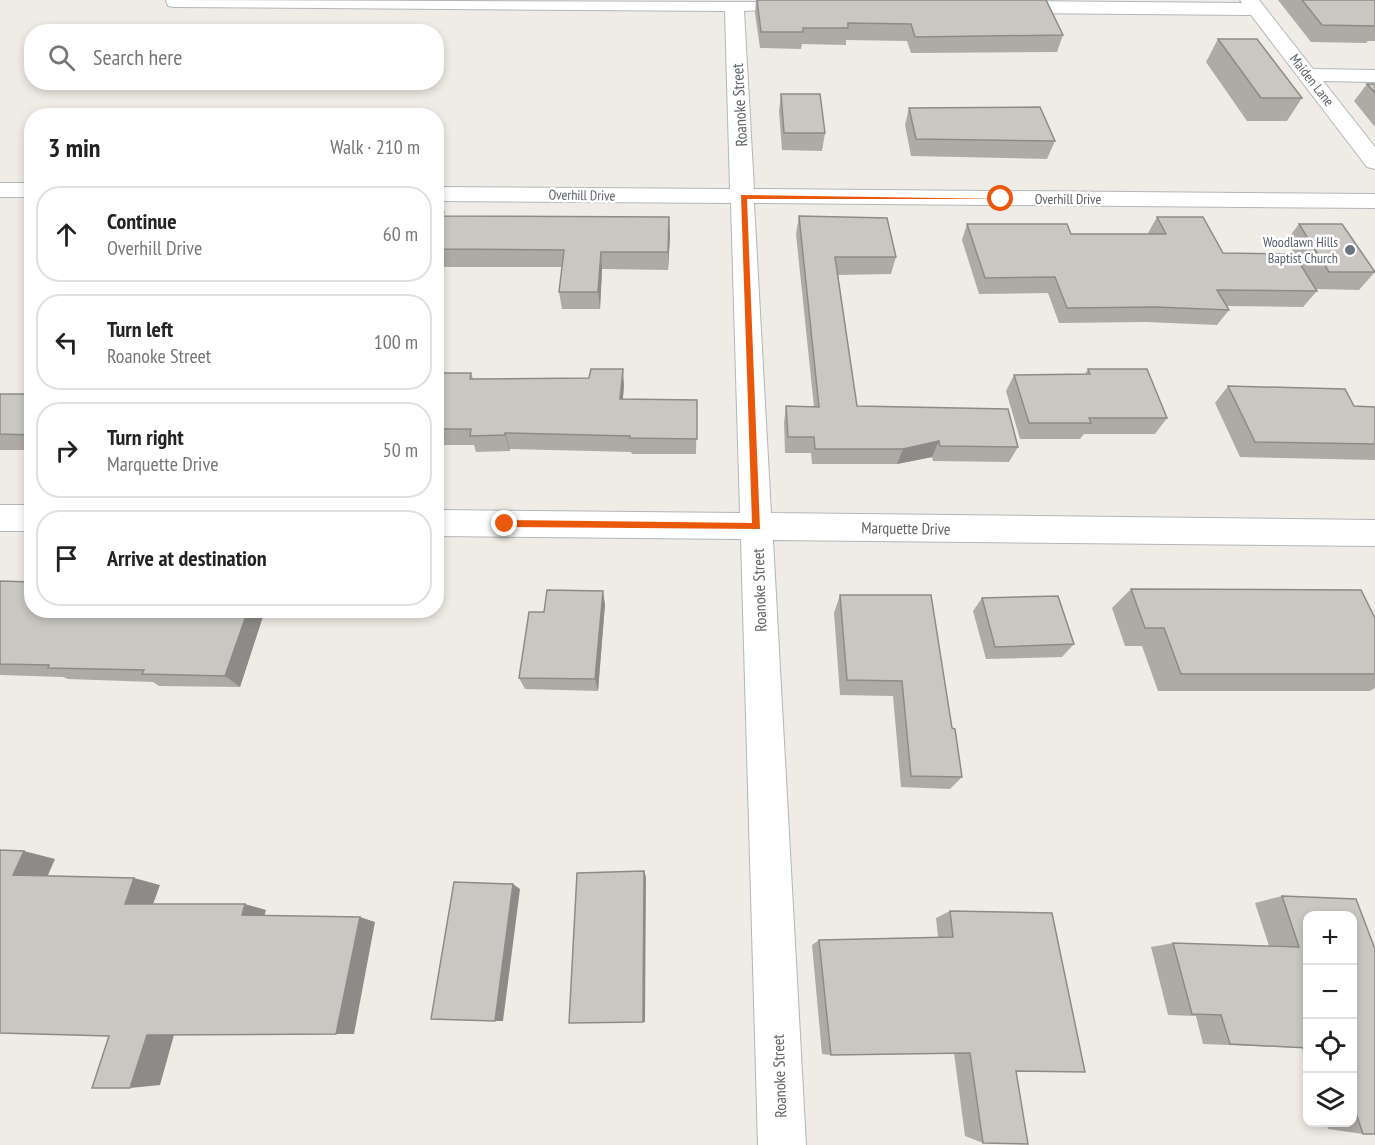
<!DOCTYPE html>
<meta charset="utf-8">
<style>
body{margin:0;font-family:"PT Sans Narrow",sans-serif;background:#f6f6f6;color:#222}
.controls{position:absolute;right:18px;bottom:18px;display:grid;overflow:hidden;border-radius:12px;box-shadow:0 3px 9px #0003}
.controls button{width:54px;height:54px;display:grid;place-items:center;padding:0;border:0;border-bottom:2px solid #e0e0e0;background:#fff;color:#222;font:30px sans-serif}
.stop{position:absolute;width:18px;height:18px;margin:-14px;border:4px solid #ea580c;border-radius:50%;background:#fff}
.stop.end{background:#ea580c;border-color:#fff;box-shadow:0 2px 6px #0008}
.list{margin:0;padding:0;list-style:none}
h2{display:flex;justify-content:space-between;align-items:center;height:78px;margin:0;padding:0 24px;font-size:26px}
h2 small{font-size:20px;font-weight:400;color:#767676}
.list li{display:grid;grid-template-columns:39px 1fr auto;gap:18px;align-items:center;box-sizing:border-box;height:96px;margin:0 12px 12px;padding:0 12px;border:2px solid #e0e0e0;border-radius:24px}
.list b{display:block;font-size:22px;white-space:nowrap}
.list p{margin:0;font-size:20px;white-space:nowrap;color:#767676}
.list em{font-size:20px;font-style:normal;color:#767676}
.icon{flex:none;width:33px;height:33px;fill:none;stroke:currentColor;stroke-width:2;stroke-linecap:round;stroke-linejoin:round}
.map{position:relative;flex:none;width:1375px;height:1145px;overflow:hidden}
.search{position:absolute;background:#fff;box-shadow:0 3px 9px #0003;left:24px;top:24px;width:420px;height:66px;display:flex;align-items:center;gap:15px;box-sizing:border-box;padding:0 21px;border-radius:24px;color:#767676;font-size:22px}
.panel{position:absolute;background:#fff;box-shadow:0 3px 9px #0003;left:24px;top:108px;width:420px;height:510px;border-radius:24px}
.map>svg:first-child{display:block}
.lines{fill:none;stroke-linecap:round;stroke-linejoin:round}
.minor-casing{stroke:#b2b6ba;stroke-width:2}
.minor{fill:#fff;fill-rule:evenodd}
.wall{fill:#aeaba7}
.shaded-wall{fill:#8d8b88}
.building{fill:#cac7c2;stroke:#8d8b88;stroke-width:1.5}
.route{fill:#ea580c}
.worship-dot{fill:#6b7280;stroke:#fff;stroke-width:2}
.labels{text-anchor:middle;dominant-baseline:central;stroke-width:5;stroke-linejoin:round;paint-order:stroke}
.far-street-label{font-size:14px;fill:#5d6266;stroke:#fff}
.far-worship-label{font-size:14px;fill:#5b616d;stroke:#fff;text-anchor:end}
.street-label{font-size:16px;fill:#5d6266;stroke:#fff}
</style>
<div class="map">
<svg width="1375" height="1145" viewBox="0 0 1375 1145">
<rect width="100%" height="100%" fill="#efece5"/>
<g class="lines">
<g class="minor-casing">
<path id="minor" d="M166,0L763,2L765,6L763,10L744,11L754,189L1375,194V208L754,203L771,513L1375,520V546L773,540L806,1145H758L741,539L436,536V510L740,513L731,203L436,201V187L730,189L725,11L174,7L168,6Z
M1240,0H1259L1313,69L1375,70V82L1323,81L1375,147V169L1367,167L1251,15L1006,13L997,7L1006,1L1242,3Z
M0,183H32V197H0Z
M0,505H32V531H0Z"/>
</g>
<use href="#minor" class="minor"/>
</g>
<path class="wall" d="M756,0H1046L1063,35L1057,52L911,53L907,41L846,40V45L802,44L801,49L760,48L755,13Z
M1278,0H1375V41H1368L1366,43L1311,42Z
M1218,39L1302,98L1287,121H1247L1206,62Z
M1367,84H1375V127L1354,101Z
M781,94L825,133L822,151L782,150L779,111Z
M909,108L1055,141L1047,159L911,156L905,125Z
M436,212L446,216L670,235L668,270L602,269L600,309H562L559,292L562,267H441L440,270H436Z
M799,216L896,257L891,274L838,275L857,406L1018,447L1009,462L933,461L932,457L897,464H812L811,453H785L784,422L786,406L814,407L796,234Z
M1157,217L1223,253L1294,254L1286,241L1299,224L1375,272L1359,290L1315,289L1317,291L1303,307L1226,306L1229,310L1217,325L1146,322L1059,323L1048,293L979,294L962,240L967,224L1071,234H1149L1148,233Z
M1088,369L1167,418L1155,434H1084L1080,439H1020L1006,391L1014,375L1085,374Z
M436,373H471L473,379L624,386L623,399L697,400L696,454H632L631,452L510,449V451L476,452L474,445H436Z
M1228,386L1354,406L1375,407V460L1240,457L1215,403Z
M0,394H32V450H0Z
M0,581L32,610H265L240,687L159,686L153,682L68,679L63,677L0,675Z
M1131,589L1375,618V688L1370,691H1158L1142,646H1125L1112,608Z
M840,595L952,728L962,777L950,789L901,787L893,696L840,695L834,613Z
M982,598L1074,644L1062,657L986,659L973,611Z
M605,604L598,691L525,689L519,678L544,612Z
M1282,896L1356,899L1375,949V1134H1363L1328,1129L1326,1122H1353V915H1308V1065L1302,1048L1203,1044L1196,1016L1168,1015L1151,947L1173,943L1269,946L1255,903Z
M950,911L1016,1071L983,1143L965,1136L954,1053L831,1055L822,1054L812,945L819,940L938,937L936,918Z"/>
<path class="shaded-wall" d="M669,217L670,235L668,270V252Z
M436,252L441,267L440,270L436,259Z
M601,252L602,269L600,309L598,292Z
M623,369L624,386L621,415L620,399Z
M505,433L510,449V451L505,435Z
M939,441L932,457L897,464L903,449Z
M603,591L605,604L598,691L595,679Z
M248,610H265L240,687L225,676Z
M24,851L55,859L45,882L13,875Z
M644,871L646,877L645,1022H643Z
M134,878L160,885L151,910L125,904Z
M513,884L520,889L503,1021H495Z
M245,904L266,910L263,921L242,915Z
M360,917L375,922L354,1034H336Z
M147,1035H174L160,1085L130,1088Z"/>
<path class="building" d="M757,0H1046L1063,35L915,37L911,24L848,23V28H803V32H761Z
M1302,0H1375V26L1322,25Z
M1218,39H1257L1302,98H1261Z
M1367,84H1375V93Z
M781,94H820L825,133H784Z
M1040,107L1055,141L916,139L909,108Z
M436,212H444L443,216L669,217L668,252H601L598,292H559L564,250L436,249Z
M799,216L887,218L896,257H835L857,406L1008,409L1018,447L940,446L939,441L903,449H815L814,437H788L786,406L819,407Z
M1157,217H1203L1223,253L1294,254L1317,291L1217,290L1229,310L1156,307L1067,308L1055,277L985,278L967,224H1067L1071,234H1166Z
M1299,224H1342L1375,272H1329Z
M591,369H623L620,399L697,400V439L630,438V436L505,433V435L470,436L471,429H436V373H471L470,379L589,378Z
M1088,369H1147L1167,418H1089L1091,423H1029L1014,375L1090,374Z
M1228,386L1345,389L1354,406L1375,407V444L1255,442Z
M0,394H32V435L0,434Z
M0,581L32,582V610H248L225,676L142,674L144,670L48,668L49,665L0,664Z
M1131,589L1361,590L1375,618V674H1181L1164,628H1145Z
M547,590L603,591L595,679L519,678L529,612H544Z
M840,595H931L952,728L955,729L962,777L911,776L902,681L847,680Z
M1058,596L1074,644L995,647L982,598Z
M0,850L24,851L13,875L134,878L125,904H245L242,915L360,917L336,1034L147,1035L130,1088H92L109,1036L0,1033Z
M644,871L643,1022L569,1023L577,873Z
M454,882L513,884L495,1021L431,1019Z
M1282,896L1356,899L1375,949V1134H1363L1353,1104V915H1308V1048L1230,1044L1221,1015L1192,1014L1173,943L1299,947Z
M950,911L1052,913L1085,1072L1016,1071L1028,1144L983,1143L970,1053L831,1055L819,940L953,937Z"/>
<path class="route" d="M741,195L1004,199H747L760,529L502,527V521L505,520L752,523Z"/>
<circle class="worship-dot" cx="1350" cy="250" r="6"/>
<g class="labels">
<g class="far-street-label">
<text transform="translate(1312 80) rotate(52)">Maiden Lane</text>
<text transform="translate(582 195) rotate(1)">Overhill Drive</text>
<text x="1068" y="199">Overhill Drive</text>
</g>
<g class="far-worship-label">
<text x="1338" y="242">Woodlawn Hills<tspan x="1338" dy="16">Baptist Church</tspan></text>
</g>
<g class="street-label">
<text transform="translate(739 105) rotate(-93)">Roanoke Street</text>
<text transform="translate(906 528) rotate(1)">Marquette Drive</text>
<text transform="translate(759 590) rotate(-92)">Roanoke Street</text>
<text transform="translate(779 1076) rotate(-92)">Roanoke Street</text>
</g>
</g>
</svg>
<div class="controls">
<button>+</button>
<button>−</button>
<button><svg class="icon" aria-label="locate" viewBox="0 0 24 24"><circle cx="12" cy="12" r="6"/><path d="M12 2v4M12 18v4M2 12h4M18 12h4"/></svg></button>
<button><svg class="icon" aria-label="layers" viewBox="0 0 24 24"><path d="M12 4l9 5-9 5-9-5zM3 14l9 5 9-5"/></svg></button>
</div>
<div class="stop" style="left:1001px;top:199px"></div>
<div class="stop end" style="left:505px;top:524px"></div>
<div class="search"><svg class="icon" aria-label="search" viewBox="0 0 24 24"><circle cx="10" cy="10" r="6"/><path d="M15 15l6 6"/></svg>Search here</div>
<section class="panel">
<h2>3 min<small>Walk · 210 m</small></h2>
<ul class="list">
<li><svg class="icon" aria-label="ahead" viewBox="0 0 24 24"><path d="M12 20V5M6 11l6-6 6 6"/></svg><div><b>Continue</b><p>Overhill Drive</p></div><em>60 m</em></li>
<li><svg class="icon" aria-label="left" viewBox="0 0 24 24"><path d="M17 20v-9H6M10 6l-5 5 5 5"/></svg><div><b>Turn left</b><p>Roanoke Street</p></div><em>100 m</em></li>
<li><svg class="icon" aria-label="right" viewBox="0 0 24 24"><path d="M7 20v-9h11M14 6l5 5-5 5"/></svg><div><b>Turn right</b><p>Marquette Drive</p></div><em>50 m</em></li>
<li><svg class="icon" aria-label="arrive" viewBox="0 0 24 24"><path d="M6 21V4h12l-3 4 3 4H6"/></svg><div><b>Arrive at destination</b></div></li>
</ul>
</section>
</div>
